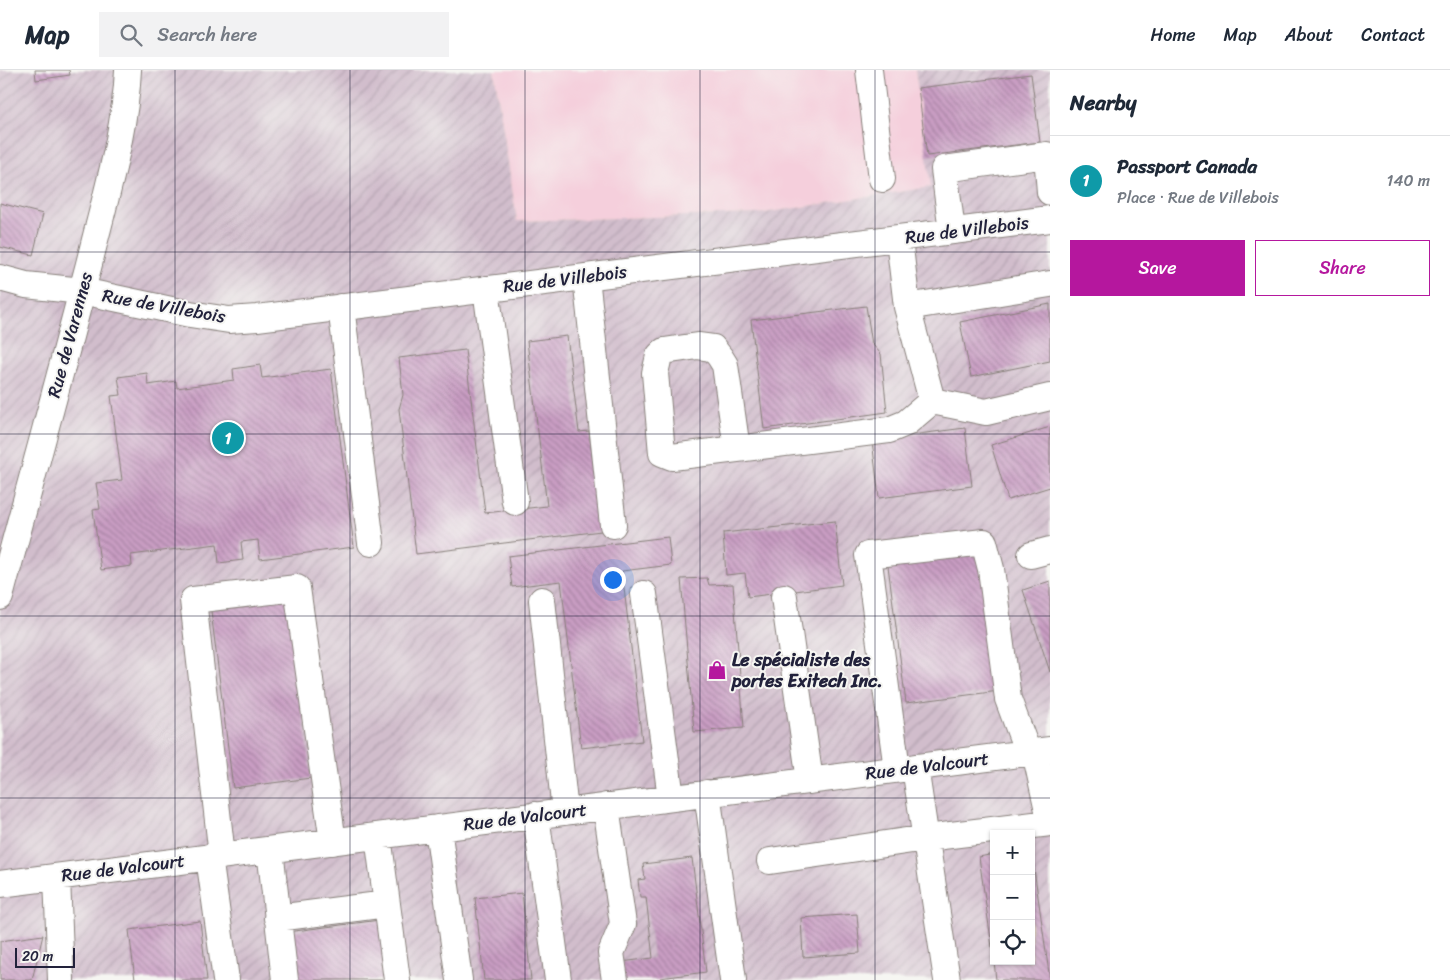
<!DOCTYPE html>
<meta charset="utf-8">
<style>
body{margin:0;font-family:Sriracha,sans-serif;background:#f2f2f3;color:#1f2937}
.controls{position:absolute;right:15px;bottom:15px;display:grid;overflow:hidden;border-radius:0px;box-shadow:0 1px 4px #0004}
.controls button{width:45px;height:45px;display:grid;place-items:center;padding:0;border:0;border-bottom:1px solid #e0e1e3;background:#fff;color:#1f2937;font:25px sans-serif}
.scale{position:absolute;left:15px;bottom:12px;width:60px;box-sizing:border-box;padding-left:5px;border:2px solid #22223b;border-top:0;font-size:14px;line-height:18px;white-space:nowrap;color:#22223b;-webkit-text-stroke:4px #f6f6f2;paint-order:stroke}
.you{position:absolute;left:612px;top:509px;width:18px;height:18px;margin:-12px;border:4px solid #fff;border-radius:50%;background:#1a73e8;box-shadow:0 0 0 8px #1a73e833}
.badge{display:grid;place-items:center;width:32px;height:32px;border-radius:50%;background:#b5179e;color:#fff;font-size:16px;font-weight:700}
.pin{position:absolute;translate:-50% -50%;border:2px solid #fff;box-shadow:0 1px 5px #0006}
.list{margin:0;padding:0;list-style:none}
h2{display:flex;justify-content:space-between;align-items:center;height:65px;margin:0;padding:0 20px;font-size:21px}
h2 small{font-size:16px;font-weight:400;color:#747a83}
.list li{display:grid;grid-template-columns:32px 1fr auto;gap:15px;align-items:center;box-sizing:border-box;height:90px;padding:0 20px;border-top:1px solid #e0e1e3}
.list b{display:block;font-size:19px;white-space:nowrap}
.list p{margin:0;font-size:16px;white-space:nowrap;color:#747a83}
.list em{font-size:16px;font-style:normal;color:#747a83}
.actions{display:flex;gap:10px;padding:15px 20px}
.actions a{flex:1;padding:11px 0;border:1px solid #b5179e;border-radius:0px;text-align:center;font-size:18px;color:#b5179e}
.actions .main{background:#b5179e;color:#fff}
.icon{flex:none;width:28px;height:28px;fill:none;stroke:currentColor;stroke-width:2;stroke-linecap:round;stroke-linejoin:round}
.map{position:relative;flex:none;width:1050px;height:910px;overflow:hidden}
header{display:flex;align-items:center;gap:30px;box-sizing:border-box;height:70px;padding:0 25px;background:#fff;border-bottom:1px solid #e0e1e3}
header strong{font-size:24px}
nav{display:flex;gap:28px;margin-inline-start:auto;font-size:18px}
.search{width:350px;height:45px;background:#f2f2f3;display:flex;align-items:center;gap:12px;box-sizing:border-box;padding:0 18px;border-radius:0px;color:#747a83;font-size:19px}
main{display:flex}
aside{flex:1;background:#fff}
.map>svg:first-child{display:block}
.built{fill:#f5cfdc}
.industrial{fill:url(#industrial-furrows);fill-rule:evenodd}
.building{fill:url(#building-back-hatch)}
.lines{fill:none;stroke-linecap:round;stroke-linejoin:round}
.minor-casing{stroke:#88807b;stroke-width:28}
.minor{stroke:#fff;stroke-width:26}
.grid{fill:none;stroke:#22223b;stroke-width:1;stroke-opacity:0.55}
.labels{text-anchor:middle;dominant-baseline:central;stroke-width:4;stroke-linejoin:round;paint-order:stroke}
.street-label{font-size:18px;fill:#22223b;stroke:#f6f6f2}
.poi-label{font-size:18px;font-weight:bold;fill:#22223b;stroke:#f6f6f2;text-anchor:start}
</style>
<header>
<strong>Map</strong>
<div class="search"><svg class="icon" aria-label="search" viewBox="0 0 24 24"><circle cx="10" cy="10" r="6"/><path d="M15 15l6 6"/></svg>Search here</div>
<nav><a>Home</a><a>Map</a><a>About</a><a>Contact</a></nav>
</header>
<main>
<div class="map">
<svg width="1050" height="910" viewBox="0 0 1050 910">
<defs>
<pattern id="industrial-furrows" width="10" height="10" patternUnits="userSpaceOnUse" patternTransform="scale(1.25)"><rect width="10" height="10" fill="#d1bdcc"/><path d="M-1 1l2-2M0 10L10 0M9 11l2-2" fill="none" stroke="#b3a2b0"/></pattern>
<pattern id="building-back-hatch" width="6" height="6" patternUnits="userSpaceOnUse" patternTransform="scale(1.25)"><rect width="6" height="6" fill="#c99dc3"/><path d="M-1 5l2 2M0 0l6 6M5-1l2 2" fill="none" stroke="#a380a0"/></pattern>
</defs>
<rect width="100%" height="100%" fill="#f6f6f2"/>
<filter id="ink" filterUnits="userSpaceOnUse"><feTurbulence type="fractalNoise" baseFrequency=".02" numOctaves="2"/><feDisplacementMap in="SourceGraphic" scale="10" xChannelSelector="R" yChannelSelector="G"/><feConvolveMatrix kernelMatrix="1 2 1 2 8 2 1 2 1" color-interpolation-filters="sRGB"/></filter>
<filter id="wash" filterUnits="userSpaceOnUse"><feTurbulence type="fractalNoise" baseFrequency=".0096" numOctaves="4" result="noise"/><feDisplacementMap in="SourceGraphic" scale="20" xChannelSelector="R" yChannelSelector="G"/><feGaussianBlur stdDeviation="1.12" result="paint"/><feColorMatrix in="noise" values="0 0 0 0 0 0 0 0 0 0 0 0 0 0 0 0 0 1.4 0 .05"/><feComposite in="paint" operator="in"/></filter>
<g filter="url(#wash)">
<rect width="100%" height="100%" fill="#edb"/>
<path class="built" d="M494,0H915L932,117L757,144L517,151Z"/>
<path class="industrial" d="M0,0H494L517,151L757,144L931,117L915,0H1050V910H0ZM994,764H1031V891H994Z"/>
<g id="blocks">
<path class="building" d="M35,0H69L70,5L36,10Z
M1031,4L1040,72L927,86L918,18Z
M0,133L43,144L33,185L0,177Z
M1050,234V291L971,307L960,252Z
M866,236L872,274L881,284L887,342L764,359L751,250Z
M567,266L579,362L589,361L601,461L416,484L399,339L403,325L399,288L465,280L485,443L547,436L527,271Z
M260,295L262,308L331,299L354,477L260,489L258,470L241,472L243,490L219,493L217,474L131,485L132,496L101,500L93,440L100,439L96,413L122,410L111,326L121,325L118,307L147,303L148,315L176,311L177,318L234,310L233,299Z
M1050,357V417L1008,430L991,375Z
M965,358L972,416L879,428L872,370Z
M835,451L842,515L748,527L745,503L726,505L723,463Z
M668,467L671,495L622,501L642,671L581,678L561,511L512,517L508,486Z
M981,484L999,621L906,633L888,496Z
M707,508L709,515L733,514L744,658L694,662L681,509Z
M1050,511V602L1023,520Z
M288,523L311,708L233,718L210,533Z
M994,784V884H993L979,787Z
M1031,785H1032L1050,910H996L994,891H1031Z
M692,788L706,902L660,908L661,910H623L621,892L653,888L646,827H640L638,810L645,809L643,794Z
M522,823L531,910H484L475,828Z
M857,844L860,883L803,887L801,848Z
M380,850L388,910H293L287,862Z
M200,851L207,910H135L129,860Z
M43,865L32,910H0V871Z"/>
</g>
</g>
<g filter="url(#ink)">
<use href="#blocks" fill-opacity="0" stroke="#88807b" stroke-width="1"/>
<g class="lines">
<g class="minor-casing">
<path id="minor" d="M869,0L882,109
M952,161L944,99L1047,85L1050,122
M899,169L907,237L932,331L986,342L1050,327
M586,207L613,455
M0,208L26,215L82,221L190,244L229,250L257,248L1050,149
M486,219L515,432
M341,237L371,473
M907,237L1050,214
M737,379L672,387L662,383L655,303L659,286L664,281L698,276L713,278L720,287L725,295L737,379L889,360L906,353L932,331
M1031,485L1050,480
M644,524L671,728
M0,527C30,415 61,303 90,190C105,128 125,64 128,0
M784,527L810,711
M542,530L565,742
M1035,682L1050,749
M915,697L947,910
M897,699L868,485L984,472L991,499L1008,629L1028,683
M707,723L733,910
M606,736L623,854L611,883L615,910
M536,745L558,910
M438,758L459,910
M378,766L397,910
M270,780L285,910
M222,786L193,530L297,518L333,772
M209,787L226,910
M770,791L926,768L1050,753
M57,807L61,910
M0,814L1050,680
M277,848L387,834"/>
</g>
<use href="#minor" class="minor"/>
</g>
</g>
<path class="grid" d="M175,0V910M350,0V910M525,0V910M700,0V910M875,0V910M0,182H1050M0,364H1050M0,546H1050M0,728H1050"/>
<defs>
<g id="shop-bare" transform="scale(1.5)"><path d="M-5-2.5h2.3a2.7 3.5 0 0 1 5.4 0H5L5.5 6h-11ZM-1.5-2.5h3a1.5 2.3 0 0 0-3 0Z" fill="#b5179e" stroke="#f6f6f2" stroke-width="2.5" paint-order="stroke"/></g>
</defs>
<g fill-rule="evenodd">
<use href="#shop-bare" x="717" y="600"/>
</g>
<g class="labels">
<g class="street-label">
<text transform="translate(967 160) rotate(-7)">Rue de Villebois</text>
<text transform="translate(565 209) rotate(-7)">Rue de Villebois</text>
<text transform="translate(164 236) rotate(10)">Rue de Villebois</text>
<text transform="translate(70 265) rotate(-75)">Rue de Varennes</text>
<text transform="translate(927 696) rotate(-7)">Rue de Valcourt</text>
<text transform="translate(525 747) rotate(-7)">Rue de Valcourt</text>
<text transform="translate(123 798) rotate(-7)">Rue de Valcourt</text>
</g>
<g class="poi-label">
<text x="732" y="590">Le spécialiste des<tspan x="732" dy="21">portes Exitech Inc.</tspan></text>
</g>
</g>
</svg>
<div class="controls">
<button>+</button>
<button>−</button>
<button><svg class="icon" aria-label="locate" viewBox="0 0 24 24"><circle cx="12" cy="12" r="6"/><path d="M12 2v4M12 18v4M2 12h4M18 12h4"/></svg></button>
</div>
<div class="scale">20 m</div>
<div class="you"></div>
<div class="pin badge" style="left:228px;top:368px;background:#0f9aa8">1</div>
</div>
<aside>
<h2>Nearby<small></small></h2>
<ul class="list">
<li><span class="badge" style="background:#0f9aa8">1</span><div><b>Passport Canada</b><p>Place · Rue de Villebois</p></div><em>140 m</em></li>
</ul>
<div class="actions"><a class="main">Save</a><a>Share</a></div>
</aside>
</main>
